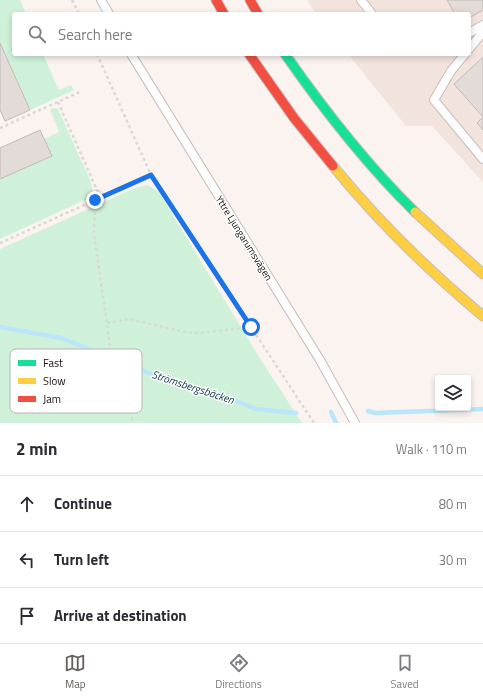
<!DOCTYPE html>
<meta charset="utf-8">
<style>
body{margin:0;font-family:"Titillium Web",sans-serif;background:#f7f7f7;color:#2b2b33}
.controls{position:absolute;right:12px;bottom:12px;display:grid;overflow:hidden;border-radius:4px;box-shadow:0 2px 6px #0003}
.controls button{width:36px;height:36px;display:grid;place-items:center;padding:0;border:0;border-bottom:1px solid #e1e1e2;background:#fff;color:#2b2b33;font:20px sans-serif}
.stop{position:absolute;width:12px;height:12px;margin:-9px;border:3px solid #1a73e8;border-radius:50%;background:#fff}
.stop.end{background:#1a73e8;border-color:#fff;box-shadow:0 1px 4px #0008}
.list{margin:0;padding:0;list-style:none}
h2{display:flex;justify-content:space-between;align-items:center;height:52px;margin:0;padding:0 16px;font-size:17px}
h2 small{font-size:13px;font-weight:400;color:#7c7c81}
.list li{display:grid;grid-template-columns:26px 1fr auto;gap:12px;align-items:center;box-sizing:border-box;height:56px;padding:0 16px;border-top:1px solid #e1e1e2}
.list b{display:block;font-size:15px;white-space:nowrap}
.list em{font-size:13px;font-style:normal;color:#7c7c81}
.icon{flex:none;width:22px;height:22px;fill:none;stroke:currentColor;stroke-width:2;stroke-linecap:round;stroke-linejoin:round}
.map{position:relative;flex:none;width:483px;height:423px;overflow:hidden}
.search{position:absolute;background:#fff;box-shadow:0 2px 6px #0003;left:12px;right:12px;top:12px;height:44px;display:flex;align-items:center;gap:10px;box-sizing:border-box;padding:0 14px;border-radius:4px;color:#7c7c81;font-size:15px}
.sheet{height:220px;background:#fff}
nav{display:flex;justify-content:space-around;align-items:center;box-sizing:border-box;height:56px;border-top:1px solid #e1e1e2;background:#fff;font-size:11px;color:#7c7c81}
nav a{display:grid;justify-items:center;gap:2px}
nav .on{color:#665f5c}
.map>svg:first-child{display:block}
.built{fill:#f3e3dd}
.green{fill:#cff1d9}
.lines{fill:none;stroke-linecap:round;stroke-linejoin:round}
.stream{stroke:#b9e6fa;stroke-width:4.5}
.building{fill:#e2dbd8;stroke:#c1bab7}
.lane-casing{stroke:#c6bfbc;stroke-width:10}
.fast-casing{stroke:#c6bfbc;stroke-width:11}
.slow-casing{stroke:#c6bfbc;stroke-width:11}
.jam-casing{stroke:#c6bfbc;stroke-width:11}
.path{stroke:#dad8d6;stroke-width:2.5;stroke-dasharray:3 3;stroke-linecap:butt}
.lane{stroke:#fefdfd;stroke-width:8}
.fast{stroke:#16e098;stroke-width:9}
.slow{stroke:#ffcf43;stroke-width:9}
.jam{stroke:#f24e42;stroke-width:9}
.route{stroke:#1a73e8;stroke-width:5}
.labels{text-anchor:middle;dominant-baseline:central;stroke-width:3;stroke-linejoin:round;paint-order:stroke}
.street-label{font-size:10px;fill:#160f0c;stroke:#fff}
.water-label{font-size:11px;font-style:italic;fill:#0f3747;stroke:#fff}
.key{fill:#fff;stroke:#b9b7b6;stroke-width:1}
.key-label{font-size:11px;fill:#160f0c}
</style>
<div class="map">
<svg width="483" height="423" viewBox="0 0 483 423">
<rect width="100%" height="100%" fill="#faf3f0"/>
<path class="built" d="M307,0H483V182L432,126H406L348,54H469V14H316Z"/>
<path class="green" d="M0,0H20L26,14H14V54H43L59,90L71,85L74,90L30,110L0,43Z
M54,108L58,109L91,182L93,195L91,197L0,239V179L51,156L44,139L59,132L50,109Z
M147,185L153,188L160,194L261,360L302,423H0V249L135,188Z"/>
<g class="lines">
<path class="stream" d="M0,327L61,338L162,378L221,395L256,409L296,413
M368,411L375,413L483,409
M331,412L336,423"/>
</g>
<path class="building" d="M447,0H483V10L469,18V14H455Z
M0,43L30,110L5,121L0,110Z
M483,57V130L477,123L483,117L454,84Z
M40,130L52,156L0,179V148Z"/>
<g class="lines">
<g class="lane-casing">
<path id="lane" d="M101,0L109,14
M361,0L372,14
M469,33L483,25
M469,49L483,32
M131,54L320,360L355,423
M465,54L451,71L434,100L483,159"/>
</g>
<g class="fast-casing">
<path id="fast" d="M285,54C324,110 366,164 415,212"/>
</g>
<g class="slow-casing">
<path id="slow" d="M333,166C377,220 429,271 483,316
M415,212L483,274"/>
</g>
<g class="jam-casing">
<path id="jam" d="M216,0L224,14
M250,0L258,14
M249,54L294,118L333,166"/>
</g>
<path class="path" d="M72,0L79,14
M97,54L151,175L314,423
M58,102L100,197
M0,128L82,91
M95,200L94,234L114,374L134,423
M0,243L151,175
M107,323L129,319L185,332L198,333L251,327"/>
<use href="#lane" class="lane"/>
<use href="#fast" class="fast"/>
<use href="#slow" class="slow"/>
<use href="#jam" class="jam"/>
</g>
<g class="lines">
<path class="route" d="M95,200L151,175L251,327"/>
</g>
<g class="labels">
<g class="street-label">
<text transform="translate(244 238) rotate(58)">Yttre Ljungarumsvägen</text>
</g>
<g class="water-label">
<text transform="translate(193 387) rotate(18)">Strömsbergsbäcken</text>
</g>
</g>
<rect x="10" y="349" width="132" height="64" rx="6" class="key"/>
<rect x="18" y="360" width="18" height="6" fill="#16e098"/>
<rect x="18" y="378" width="18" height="6" fill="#ffcf43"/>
<rect x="18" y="396" width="18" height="6" fill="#f24e42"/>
<g class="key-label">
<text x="43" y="367">Fast</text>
<text x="43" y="385">Slow</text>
<text x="43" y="403">Jam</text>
</g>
</svg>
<div class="controls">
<button><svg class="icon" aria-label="layers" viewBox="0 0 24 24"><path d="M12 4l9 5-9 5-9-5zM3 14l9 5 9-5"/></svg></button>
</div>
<div class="stop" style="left:251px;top:327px"></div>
<div class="stop end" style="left:95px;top:200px"></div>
<div class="search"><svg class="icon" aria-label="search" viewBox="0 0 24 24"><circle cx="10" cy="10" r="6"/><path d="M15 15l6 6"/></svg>Search here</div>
</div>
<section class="sheet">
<h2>2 min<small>Walk · 110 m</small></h2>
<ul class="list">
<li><svg class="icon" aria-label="ahead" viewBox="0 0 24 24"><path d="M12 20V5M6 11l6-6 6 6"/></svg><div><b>Continue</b></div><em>80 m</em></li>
<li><svg class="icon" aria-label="left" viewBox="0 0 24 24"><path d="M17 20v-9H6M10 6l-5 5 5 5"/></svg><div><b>Turn left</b></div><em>30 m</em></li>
<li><svg class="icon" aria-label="arrive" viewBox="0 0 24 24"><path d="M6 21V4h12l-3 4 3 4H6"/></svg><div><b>Arrive at destination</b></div></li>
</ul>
</section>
<nav>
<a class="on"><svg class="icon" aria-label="map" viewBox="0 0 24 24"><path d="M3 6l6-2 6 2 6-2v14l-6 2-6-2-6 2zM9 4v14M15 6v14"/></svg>Map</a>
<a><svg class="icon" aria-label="directions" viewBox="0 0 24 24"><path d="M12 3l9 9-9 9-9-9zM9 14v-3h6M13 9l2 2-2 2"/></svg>Directions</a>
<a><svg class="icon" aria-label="saved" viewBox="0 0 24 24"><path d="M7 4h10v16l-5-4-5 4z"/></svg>Saved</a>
</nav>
